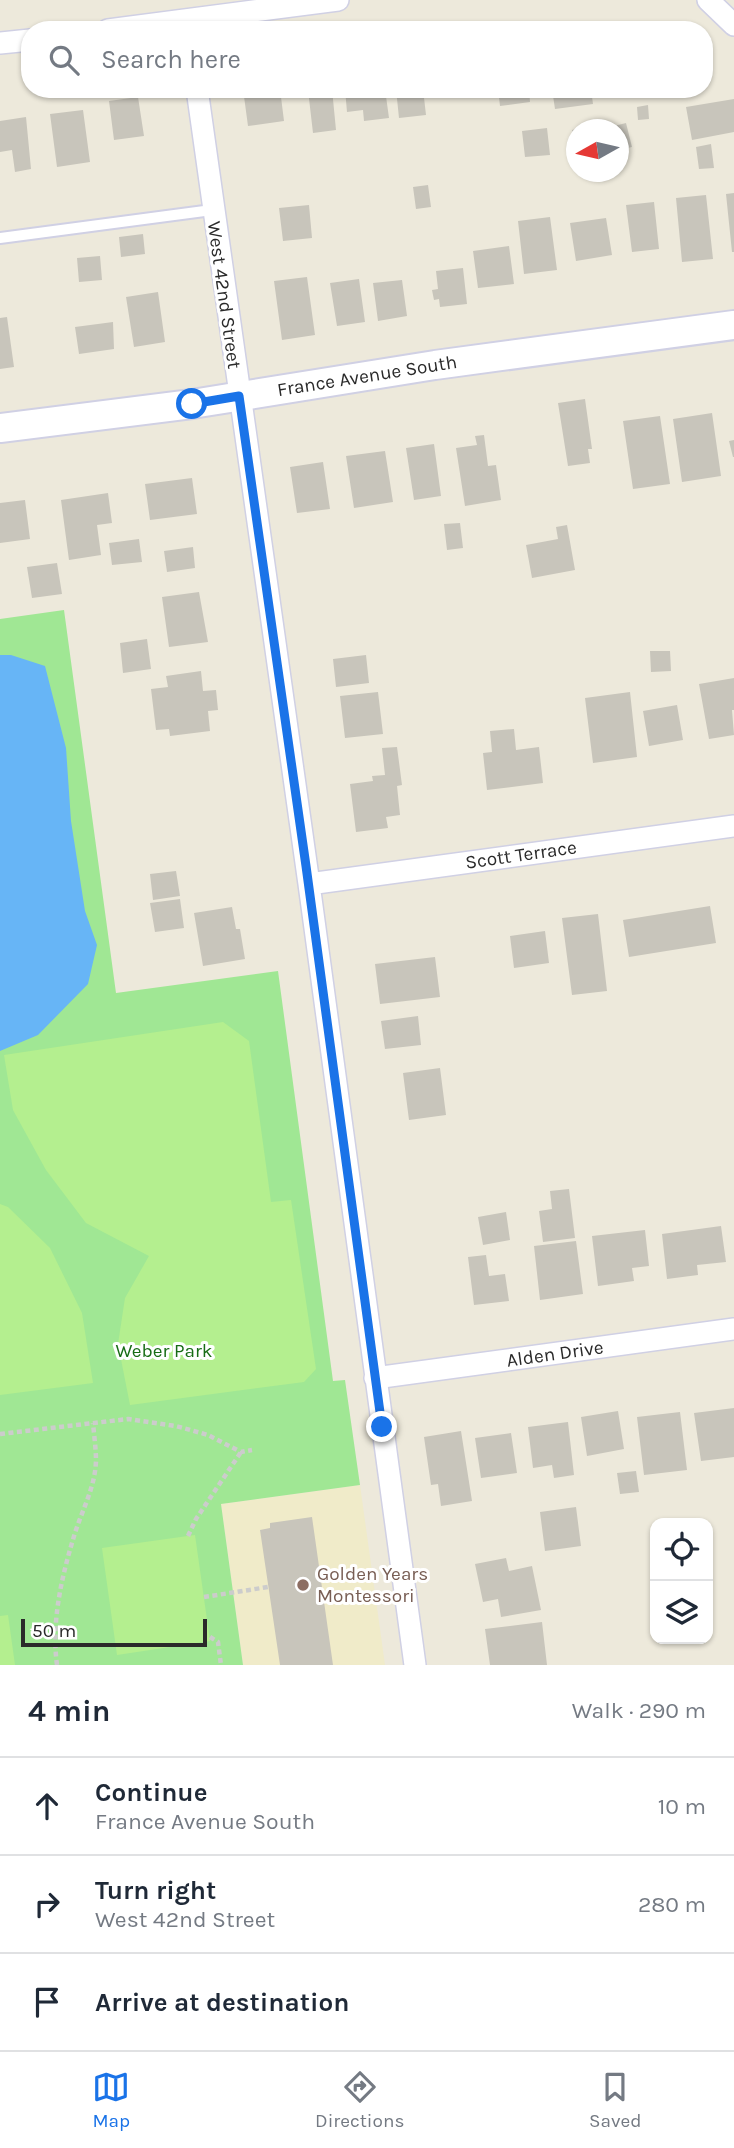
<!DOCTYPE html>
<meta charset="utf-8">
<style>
body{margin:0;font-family:Karla,sans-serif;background:#f2f2f3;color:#1f2937}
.controls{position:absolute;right:21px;bottom:21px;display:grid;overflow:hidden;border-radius:14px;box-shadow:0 2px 5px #0004}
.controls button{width:63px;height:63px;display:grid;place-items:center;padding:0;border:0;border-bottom:2px solid #e0e1e3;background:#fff;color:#1f2937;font:35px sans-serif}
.compass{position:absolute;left:566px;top:119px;width:63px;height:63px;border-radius:50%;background:#fff;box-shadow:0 2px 5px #0004;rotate:262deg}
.scale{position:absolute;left:21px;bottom:18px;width:186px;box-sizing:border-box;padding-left:7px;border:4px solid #2a2a2a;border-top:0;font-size:19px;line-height:24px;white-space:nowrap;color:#2a2a2a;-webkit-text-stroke:5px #fff;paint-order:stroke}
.stop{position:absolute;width:21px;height:21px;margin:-16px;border:5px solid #1a73e8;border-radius:50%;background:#fff}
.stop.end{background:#1a73e8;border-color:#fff;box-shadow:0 2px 7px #0008}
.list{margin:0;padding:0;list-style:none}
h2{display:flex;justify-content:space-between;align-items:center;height:91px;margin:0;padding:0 28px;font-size:30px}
h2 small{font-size:23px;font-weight:400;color:#747a83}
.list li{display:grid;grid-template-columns:46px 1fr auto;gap:21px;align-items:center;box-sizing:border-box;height:98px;padding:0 28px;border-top:2px solid #e0e1e3}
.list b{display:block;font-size:26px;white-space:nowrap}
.list p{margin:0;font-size:23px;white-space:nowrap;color:#747a83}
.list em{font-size:23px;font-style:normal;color:#747a83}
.icon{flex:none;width:38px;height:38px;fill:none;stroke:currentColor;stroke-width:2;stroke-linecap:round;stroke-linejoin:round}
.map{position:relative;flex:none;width:734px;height:1665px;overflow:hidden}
.search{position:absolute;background:#fff;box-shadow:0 2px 5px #0004;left:21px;right:21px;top:21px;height:77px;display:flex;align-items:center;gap:18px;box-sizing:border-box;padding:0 24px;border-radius:28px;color:#747a83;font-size:26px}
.sheet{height:385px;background:#fff}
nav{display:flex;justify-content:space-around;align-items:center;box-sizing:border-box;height:98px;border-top:2px solid #e0e1e3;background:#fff;font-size:19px;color:#747a83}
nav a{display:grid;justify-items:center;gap:4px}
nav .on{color:#1a73e8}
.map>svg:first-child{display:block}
.education{fill:#f0ebc9}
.green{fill:#a0e794}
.pitch{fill:#b4ef8f}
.water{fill:#67b5f6}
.building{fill:#c8c5bb}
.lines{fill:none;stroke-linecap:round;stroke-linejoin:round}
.lane-casing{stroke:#d0d0e4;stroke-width:14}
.street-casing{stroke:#d0d0e4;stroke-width:24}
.secondary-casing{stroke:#d0d0e4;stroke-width:32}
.path{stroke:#ccc;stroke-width:4.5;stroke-dasharray:5 3.5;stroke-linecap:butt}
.lane{stroke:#fff;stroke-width:10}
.street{stroke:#fff;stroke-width:21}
.secondary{stroke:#fff;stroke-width:28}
.route{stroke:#1a73e8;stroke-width:9}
.education-dot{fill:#8d6e63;stroke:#fff;stroke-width:2.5}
.labels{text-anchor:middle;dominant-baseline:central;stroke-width:6;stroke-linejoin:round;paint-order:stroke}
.street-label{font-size:19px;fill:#2a2a2a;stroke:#fff}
.park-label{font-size:19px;fill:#176c15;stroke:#fff}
.education-label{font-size:19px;fill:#785e54;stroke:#fff;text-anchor:start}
</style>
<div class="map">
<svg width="734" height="1665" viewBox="0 0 734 1665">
<rect width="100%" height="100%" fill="#ede9db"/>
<path class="education" d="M360,1485L385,1665H243L221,1504Z"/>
<path class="green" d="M64,610L116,993L278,971L333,1381L345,1380L360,1485L221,1504L243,1665H0V619Z"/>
<path class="pitch" d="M223,1022L249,1041L271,1202L291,1200L316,1369L304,1382L130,1405L118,1344L125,1298L149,1256L86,1223L46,1170L13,1110L4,1055Z
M0,1204L8,1207L50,1248L82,1313L93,1383L0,1395Z
M195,1535L210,1641L117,1655L102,1548Z
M8,1615L15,1665H0V1616Z"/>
<path class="water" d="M0,655H11L45,666L66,748L71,821L85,911L97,945L88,984L38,1035L0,1051Z"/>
<path class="building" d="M615,25L616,30H596V29Z
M243,89H280L284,121L248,126Z
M332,89L336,130L313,133L308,90Z
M345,89H385L389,118L364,121L363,110L347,112Z
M396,89H423L426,115L399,118Z
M447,89H484V92L448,97Z
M498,89H529L530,102L500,106Z
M552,89H591L593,104L555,109Z
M660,89H687V91L661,95Z
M138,97L144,136L114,140L109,101Z
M734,99V132L692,140L686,107Z
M648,105L649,119L638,120L637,107Z
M83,110L90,162L57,167L50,114Z
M26,117L31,169L15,172L12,150L0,152V121Z
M626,123L632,147L618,150V130H611L610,127Z
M607,125L608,130H586V128Z
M547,128L550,155L525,157L522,131Z
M572,130L576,129V151L575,152Z
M711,144L714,168L699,169L696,147Z
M428,185L431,207L416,209L413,187Z
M734,193V252H732L726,194Z
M706,195L713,259L682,262L676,198Z
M654,202L659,249L632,252L626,205Z
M309,205L312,238L283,241L279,208Z
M550,217L557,270L524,274L518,221Z
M606,218L612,255L576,261L570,223Z
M143,234L145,254L121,257L119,237Z
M509,246L514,284L478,288L473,251Z
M100,256L102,280L79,282L77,258Z
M463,268L467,304L440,307L439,299L434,300L432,290L438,289L436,271Z
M307,277L315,335L282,340L274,281Z
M359,279L365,322L337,326L330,283Z
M402,280L407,316L378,321L373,283Z
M158,292L165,342L134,347L126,297Z
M7,317L14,367L0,369V318Z
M113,322L114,349L79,354L75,327Z
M585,399L592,449H588L590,463L568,466L558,403Z
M712,413L721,476L682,482L673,419Z
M660,416L670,484L633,489L623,421Z
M484,435L488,466L496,465L501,500L465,506L456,448L477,445L475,436Z
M734,440V457H733L729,441Z
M434,444L441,496L414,500L406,448Z
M385,451L393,502L354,508L346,456Z
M323,462L330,509L297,513L290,467Z
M192,478L197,514L150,520L145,484Z
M108,493L112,523L97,525L101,555L69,560L61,500Z
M25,500L30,539L0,543V503Z
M460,523L463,548L447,550L444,524Z
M567,525L575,570L532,578L526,545L558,539L556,527Z
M139,539L142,562L112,565L109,543Z
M193,547L195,568L167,572L164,551Z
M57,563L62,594L32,598L27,567Z
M199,592L208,642L169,647L162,597Z
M147,639L151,669L123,673L120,643Z
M650,651H670L671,671L651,672Z
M366,655L369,683L336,687L333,659Z
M201,671L203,691L216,690L218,710L208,711L210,731L170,736L169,729L156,730L151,689L168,687L166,676Z
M734,678V710H732L734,735L709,739L699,684Z
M378,692L383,734L345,738L340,696Z
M630,692L637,757L593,763L585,698Z
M677,705L683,740L649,746L643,711Z
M514,729L516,750L539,747L543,783L487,790L483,753L492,752L490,731Z
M397,747L402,785L397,786L400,815L386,817L388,828L356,832L350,784L373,781L372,776L385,775L382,748Z
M176,871L180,896L153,900L150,874Z
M180,899L184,928L155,932L150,903Z
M710,906L716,943L629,957L623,920Z
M232,907L236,929H240L245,959L203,966L194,913Z
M598,914L607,991L572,995L562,918Z
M545,931L549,963L514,968L510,936Z
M435,957L440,997L380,1004L375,964Z
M418,1016L421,1045L385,1049L381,1021Z
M440,1068L446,1115L409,1120L403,1073Z
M569,1189L575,1238L543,1242L539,1211L552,1209L550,1191Z
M506,1212L510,1240L483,1245L478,1217Z
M721,1226L726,1262L697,1265L698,1275L667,1279L662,1234Z
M645,1230L649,1266L632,1268L634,1281L598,1286L592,1236Z
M576,1241L583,1294L540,1300L534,1246Z
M486,1255L489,1276L505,1274L509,1301L474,1305L468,1257Z
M734,1408V1457L701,1461L694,1413Z
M618,1411L624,1449L587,1456L581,1417Z
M680,1412L687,1470L644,1475L637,1417Z
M568,1422L574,1475L554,1478L552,1465L533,1468L528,1427Z
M461,1431L472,1501L441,1506L438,1484L431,1485L424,1437Z
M511,1433L517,1473L481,1478L475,1438Z
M636,1471L639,1492L620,1494L617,1473Z
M576,1507L581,1546L545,1551L540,1512Z
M312,1517L333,1665H280L260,1530L270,1528V1523Z
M506,1558L509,1571L532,1566L541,1610L501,1617L498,1599L483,1602L475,1564Z
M542,1622L547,1665H490L485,1629Z"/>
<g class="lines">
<g class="lane-casing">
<path id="lane" d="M0,238L212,210"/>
</g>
<g class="street-casing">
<path id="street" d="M708,0L734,25
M108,30L338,0
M0,43L30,40
M197,89L309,884L415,1665
M309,884L734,826
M375,1378L734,1329"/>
</g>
<g class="secondary-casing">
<path id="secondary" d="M0,428L192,404L435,365L734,325"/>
</g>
<path class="path" d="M0,1434L128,1419L176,1426L208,1435L241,1452L252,1450
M188,1536L196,1519L241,1452
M204,1597L268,1587
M210,1637L218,1642L221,1665
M57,1665C51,1621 62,1575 75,1533C83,1508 95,1487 96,1461C96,1448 94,1435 93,1423"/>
<use href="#lane" class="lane"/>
<use href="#street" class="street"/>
<use href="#secondary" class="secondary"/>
</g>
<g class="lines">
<path class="route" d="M192,404L239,396L306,866L382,1427"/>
</g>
<circle class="education-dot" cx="303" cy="1585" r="7"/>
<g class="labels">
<g class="street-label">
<text transform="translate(224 295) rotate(82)">West 42nd Street</text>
<text transform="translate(367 376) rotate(-9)">France Avenue South</text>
<text transform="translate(521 855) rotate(-8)">Scott Terrace</text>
<text transform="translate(555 1354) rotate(-8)">Alden Drive</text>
</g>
<g class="park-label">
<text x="164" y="1351">Weber Park</text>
</g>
<g class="education-label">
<text x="317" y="1574">Golden Years<tspan x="317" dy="22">Montessori</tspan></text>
</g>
</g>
</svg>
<div class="controls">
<button><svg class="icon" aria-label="locate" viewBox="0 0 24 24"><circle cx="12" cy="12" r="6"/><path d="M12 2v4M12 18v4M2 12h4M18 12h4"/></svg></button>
<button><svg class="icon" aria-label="layers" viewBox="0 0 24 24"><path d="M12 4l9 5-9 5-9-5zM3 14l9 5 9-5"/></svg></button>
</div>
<svg class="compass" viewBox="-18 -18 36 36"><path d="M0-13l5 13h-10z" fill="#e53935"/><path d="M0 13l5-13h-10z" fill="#747a83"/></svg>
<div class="scale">50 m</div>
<div class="stop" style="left:192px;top:404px"></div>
<div class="stop end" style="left:382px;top:1427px"></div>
<div class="search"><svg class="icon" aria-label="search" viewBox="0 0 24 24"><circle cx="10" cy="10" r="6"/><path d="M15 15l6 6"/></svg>Search here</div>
</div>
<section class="sheet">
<h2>4 min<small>Walk · 290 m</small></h2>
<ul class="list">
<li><svg class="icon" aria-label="ahead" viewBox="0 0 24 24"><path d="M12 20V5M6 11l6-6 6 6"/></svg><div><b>Continue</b><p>France Avenue South</p></div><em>10 m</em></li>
<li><svg class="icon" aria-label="right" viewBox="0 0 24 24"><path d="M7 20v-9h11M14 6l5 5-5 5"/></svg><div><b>Turn right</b><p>West 42nd Street</p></div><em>280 m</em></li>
<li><svg class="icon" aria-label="arrive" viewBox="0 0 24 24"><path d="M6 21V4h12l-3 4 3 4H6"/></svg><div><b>Arrive at destination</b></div></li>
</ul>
</section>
<nav>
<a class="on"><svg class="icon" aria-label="map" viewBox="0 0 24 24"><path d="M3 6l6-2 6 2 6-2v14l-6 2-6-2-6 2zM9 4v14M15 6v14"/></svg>Map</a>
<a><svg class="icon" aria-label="directions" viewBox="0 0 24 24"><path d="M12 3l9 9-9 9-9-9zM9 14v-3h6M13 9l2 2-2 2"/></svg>Directions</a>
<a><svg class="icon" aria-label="saved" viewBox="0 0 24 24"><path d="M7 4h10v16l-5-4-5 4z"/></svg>Saved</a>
</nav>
